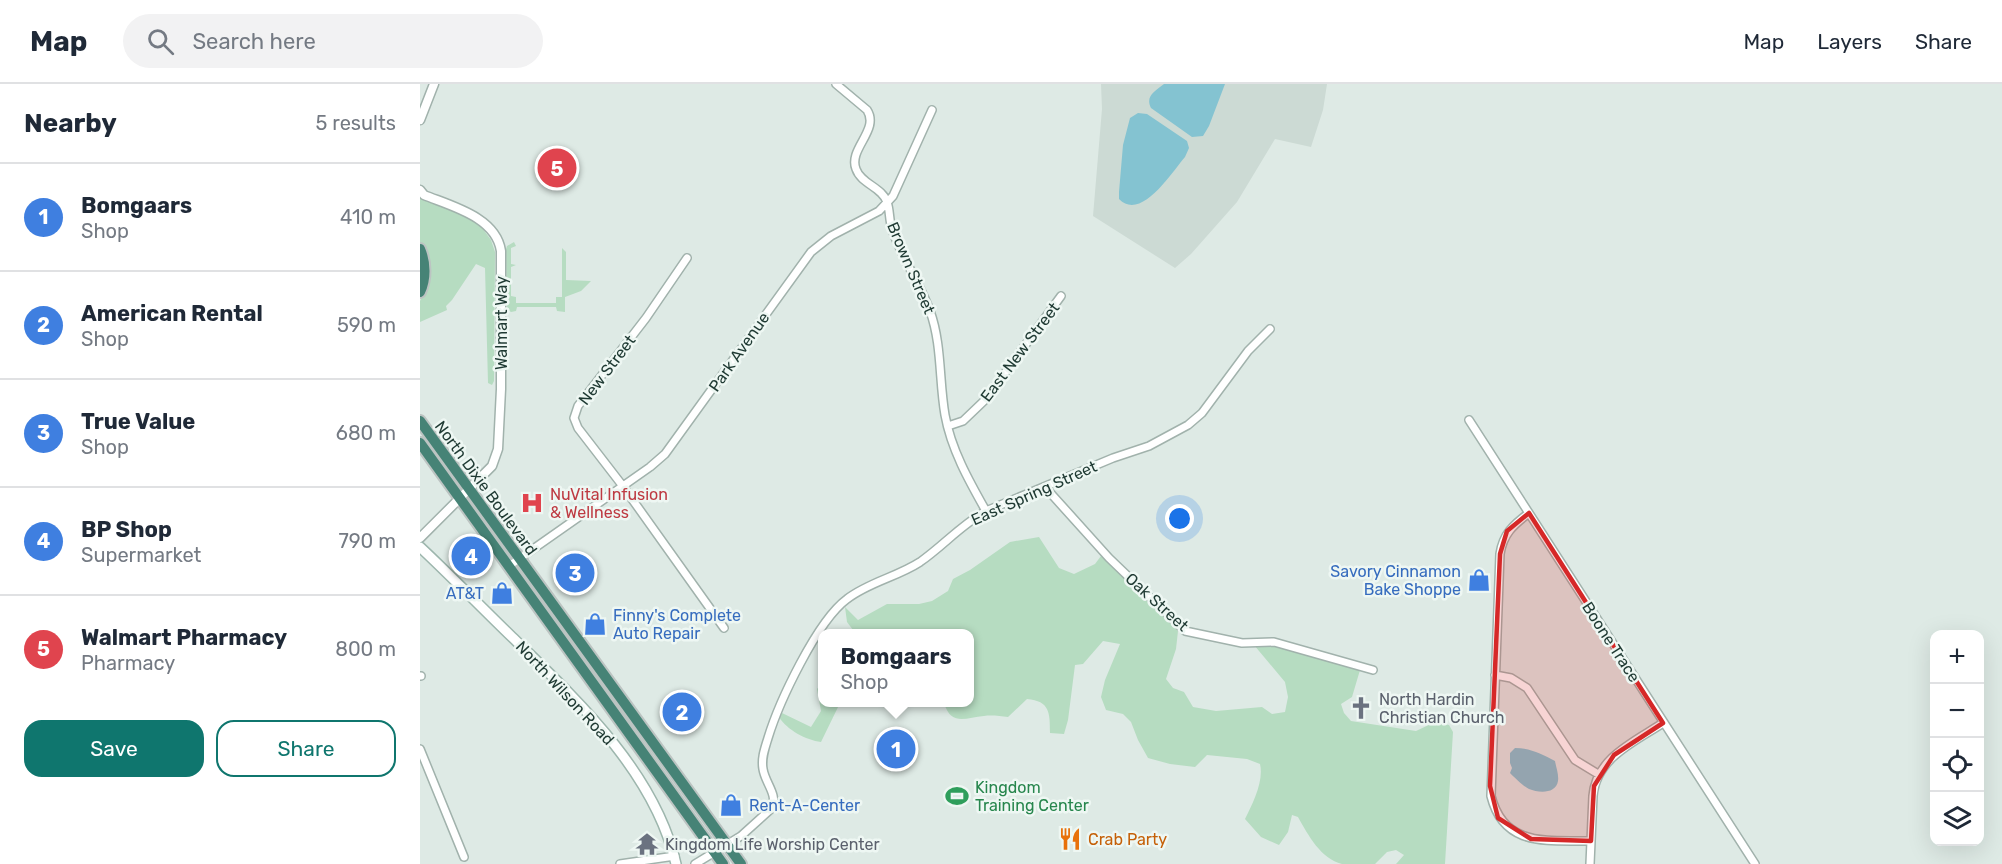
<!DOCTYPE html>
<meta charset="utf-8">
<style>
body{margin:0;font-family:Rubik,sans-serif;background:#f2f2f3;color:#1f2937}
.controls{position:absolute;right:18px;bottom:18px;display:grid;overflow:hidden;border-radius:12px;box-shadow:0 6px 24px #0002}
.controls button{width:54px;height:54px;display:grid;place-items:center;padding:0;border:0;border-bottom:2px solid #e0e1e3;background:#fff;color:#1f2937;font:30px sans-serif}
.you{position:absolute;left:760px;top:435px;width:21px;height:21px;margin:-15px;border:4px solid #fff;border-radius:50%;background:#1a73e8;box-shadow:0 0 0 9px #1a73e833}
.badge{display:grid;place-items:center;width:39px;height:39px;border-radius:50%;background:#0f766e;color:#fff;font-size:20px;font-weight:700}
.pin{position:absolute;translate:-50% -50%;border:3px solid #fff;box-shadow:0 2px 6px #0006}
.popup{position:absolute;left:398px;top:545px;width:156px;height:78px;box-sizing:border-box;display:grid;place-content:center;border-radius:12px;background:#fff;filter:drop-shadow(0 2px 4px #0005);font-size:20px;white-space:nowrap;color:#747a83}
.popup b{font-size:22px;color:#1f2937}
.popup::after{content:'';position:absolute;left:50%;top:100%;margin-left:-12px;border:12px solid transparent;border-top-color:#fff}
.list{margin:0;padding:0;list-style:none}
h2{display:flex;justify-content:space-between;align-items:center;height:78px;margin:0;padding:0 24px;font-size:26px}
h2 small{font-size:20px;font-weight:400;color:#747a83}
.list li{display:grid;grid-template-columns:39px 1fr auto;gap:18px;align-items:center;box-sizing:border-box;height:108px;padding:0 24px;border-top:2px solid #e0e1e3}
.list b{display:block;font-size:22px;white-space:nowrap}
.list p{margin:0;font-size:20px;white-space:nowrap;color:#747a83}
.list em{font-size:20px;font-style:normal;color:#747a83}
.actions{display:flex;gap:12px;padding:18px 24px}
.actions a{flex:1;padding:14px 0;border:2px solid #0f766e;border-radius:18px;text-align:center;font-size:21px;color:#0f766e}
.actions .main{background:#0f766e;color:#fff}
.icon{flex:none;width:33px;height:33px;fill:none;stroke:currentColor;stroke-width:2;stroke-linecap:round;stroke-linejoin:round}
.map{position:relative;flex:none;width:1582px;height:780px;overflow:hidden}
header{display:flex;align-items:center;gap:36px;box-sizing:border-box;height:84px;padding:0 30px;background:#fff;border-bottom:2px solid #e0e1e3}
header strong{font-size:28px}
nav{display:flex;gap:33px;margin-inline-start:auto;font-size:21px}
.search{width:420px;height:54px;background:#f2f2f3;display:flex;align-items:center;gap:15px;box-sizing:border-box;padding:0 21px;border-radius:33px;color:#747a83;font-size:22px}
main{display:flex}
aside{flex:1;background:#fff}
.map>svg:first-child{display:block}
.built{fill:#ccdad4}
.green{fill:#b6dcc1}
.water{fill:#84c3d1}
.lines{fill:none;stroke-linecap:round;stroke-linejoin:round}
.minor-casing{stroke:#a1b2ac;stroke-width:10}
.tertiary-casing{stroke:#a1b2ac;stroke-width:11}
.secondary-casing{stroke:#9db6ad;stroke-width:12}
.trunk-casing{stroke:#bcc4c2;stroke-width:14}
.minor{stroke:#fff;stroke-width:7}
.tertiary{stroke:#fff;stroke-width:8}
.secondary{stroke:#fff;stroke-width:9}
.trunk{stroke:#468376;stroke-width:10}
.marked{fill:#d62828;fill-opacity:0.2;stroke:#d62828;stroke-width:4.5;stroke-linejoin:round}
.labels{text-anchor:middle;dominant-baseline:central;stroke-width:5;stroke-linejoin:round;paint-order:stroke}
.street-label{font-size:16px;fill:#1f3a33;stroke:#eef7f3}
.health-label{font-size:16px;fill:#be3a42;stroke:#eef7f3;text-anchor:start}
.shop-label{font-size:16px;fill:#366cbe;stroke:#eef7f3;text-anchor:end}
.worship-label{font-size:16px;fill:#5b616d;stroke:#eef7f3;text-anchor:start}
.leisure-label{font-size:16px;fill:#27864d;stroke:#eef7f3;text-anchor:start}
.food-label{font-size:16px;fill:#c56008;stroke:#eef7f3;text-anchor:start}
</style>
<header>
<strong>Map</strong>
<div class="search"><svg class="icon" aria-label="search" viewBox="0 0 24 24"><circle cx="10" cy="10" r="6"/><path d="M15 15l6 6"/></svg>Search here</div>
<nav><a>Map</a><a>Layers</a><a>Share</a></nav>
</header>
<main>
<aside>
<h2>Nearby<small>5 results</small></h2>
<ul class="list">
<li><span class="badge" style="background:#3f7fe0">1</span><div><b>Bomgaars</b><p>Shop</p></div><em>410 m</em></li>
<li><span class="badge" style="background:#3f7fe0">2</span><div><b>American Rental</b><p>Shop</p></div><em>590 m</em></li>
<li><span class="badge" style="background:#3f7fe0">3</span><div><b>True Value</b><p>Shop</p></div><em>680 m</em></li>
<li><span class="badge" style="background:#3f7fe0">4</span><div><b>BP Shop</b><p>Supermarket</p></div><em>790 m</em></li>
<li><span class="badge" style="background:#e0444e">5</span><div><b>Walmart Pharmacy</b><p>Pharmacy</p></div><em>800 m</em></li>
</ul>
<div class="actions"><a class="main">Save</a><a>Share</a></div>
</aside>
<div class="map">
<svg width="1582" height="780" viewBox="0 0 1582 780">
<rect width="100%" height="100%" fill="#deeae5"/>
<path class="built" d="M681,0H907L903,26L891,63L855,55L817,118L771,170L755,184L673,132L682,25Z"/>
<path class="green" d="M0,112L48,133L60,141L71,156L75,168L74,297L72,301L68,299L65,184L56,180L32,216L26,222L27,226L0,238V217L6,203L2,161L0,158Z
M94,158L96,162L91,164V180L96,181L91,183V212L96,213V219H136V213H142V164L146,168V196L171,197L161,207L145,213V228L137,227L136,223H97L96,227L91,228L87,225L86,165L87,162Z
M619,453L639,484L654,490L675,480L681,472L758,547L756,565L746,595L753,604L764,608L773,623L796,627L842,623L852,630L865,628L868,613L865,598L834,561C871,561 905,575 940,586L932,613L921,620L924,629L931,637L996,647L1015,638L1029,641L1033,648L1025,780H976L984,771L976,766L967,768L955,780C945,780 932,780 922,780C901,775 888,751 878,733L872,731L868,748L859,761L841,753L825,735C833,719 844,697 840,680L827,675L787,671L775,683L750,680L728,674L718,656L711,638L703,630L686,626L681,613L685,596L700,560L683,557L663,580L655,581L648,636L644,650L630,649C630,629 630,617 607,615L588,633C580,632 571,631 564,632C545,634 531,642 524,619L550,618V550L433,549V546L427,538L425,523L438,536L467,520H499L512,517L528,507L533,495L550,486L590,458Z
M402,599V618L420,619L401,658C386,656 367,646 359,633L362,629L391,643L401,627L397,605Z"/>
<path class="water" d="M744,0H805L789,42L783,52L772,53L731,24C725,12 735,7 744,0Z
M718,29L727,30L767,57L769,64L765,73C752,88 721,138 699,115V108L703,61L710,34Z
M1095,664C1110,664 1122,670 1135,677C1136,683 1139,691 1138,697C1136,710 1119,709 1109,705C1103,702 1095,694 1090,689L1092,684L1090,679V669Z"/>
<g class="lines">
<g class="minor-casing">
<path id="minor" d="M416,0L447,26C460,46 428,65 436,85C441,100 462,103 467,118C470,126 469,136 472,145C481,173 500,199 510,227C522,260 519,297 525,331C531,365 549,397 566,427
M267,174L226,234L158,322L154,334L158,344L202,401L304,544
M1049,336L1335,780
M528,342L543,337L566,315L641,212
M625,403L689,474L765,547L822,559L854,558L953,586
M1109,429C1093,441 1083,450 1080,470L1071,712C1084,764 1128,756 1171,757
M89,482L230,383L245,370L391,168L411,152L459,127L473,112L512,26
M1075,591L1091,594L1107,604L1155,676L1178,690
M0,592H1
M0,665L44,773
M200,780L255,772
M275,780L321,752L352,724C358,710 345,699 343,685C341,674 345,664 348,654C359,618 397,537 427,515C449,498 477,493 500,478C523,462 541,441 566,427L693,374L729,362L768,341L782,329L828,267L850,245
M1170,780L1173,712C1176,674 1214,658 1243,639"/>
</g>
<g class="tertiary-casing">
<path id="tertiary" d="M0,36L14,0
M0,106L4,111C31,122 76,133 81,167V305L78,365L72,382L0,454"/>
</g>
<g class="secondary-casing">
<path id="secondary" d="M0,463C31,492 61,523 92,553C157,616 235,688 256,780"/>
</g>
<g class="trunk-casing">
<path id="trunk" d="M0,165C6,179 6,195 0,208
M0,337L321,780
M0,359L303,780"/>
</g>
<use href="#minor" class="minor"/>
<use href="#tertiary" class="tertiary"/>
<use href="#secondary" class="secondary"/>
<use href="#trunk" class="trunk"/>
</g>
<path class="marked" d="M1109,429L1243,639L1194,671L1174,702L1171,757L1111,755L1078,734L1070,702L1080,470L1087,447Z"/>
<defs>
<g id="hospital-bare" transform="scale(1.8)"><path d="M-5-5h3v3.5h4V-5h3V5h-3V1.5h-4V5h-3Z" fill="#e0444e" stroke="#eef7f3" stroke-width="2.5" paint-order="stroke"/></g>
<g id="shop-bare" transform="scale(1.8)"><path d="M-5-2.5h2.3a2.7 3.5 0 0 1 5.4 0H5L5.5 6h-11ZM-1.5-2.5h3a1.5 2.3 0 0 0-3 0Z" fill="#3f7fe0" stroke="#eef7f3" stroke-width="2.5" paint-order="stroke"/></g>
<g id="church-bare" transform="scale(1.8)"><path d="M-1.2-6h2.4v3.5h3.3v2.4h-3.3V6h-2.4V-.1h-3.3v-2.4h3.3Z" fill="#6b7280" stroke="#eef7f3" stroke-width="2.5" paint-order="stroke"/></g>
<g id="stadium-bare" transform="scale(1.8)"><path d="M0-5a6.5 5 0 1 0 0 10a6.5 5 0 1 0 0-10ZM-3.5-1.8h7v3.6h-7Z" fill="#2e9e5b" stroke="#eef7f3" stroke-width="2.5" paint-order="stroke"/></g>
<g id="restaurant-bare" transform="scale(1.8)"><path d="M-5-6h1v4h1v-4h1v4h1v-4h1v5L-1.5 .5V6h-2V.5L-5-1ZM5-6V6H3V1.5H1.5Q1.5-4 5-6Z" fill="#e8710a" stroke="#eef7f3" stroke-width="2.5" paint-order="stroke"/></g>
<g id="temple-bare" transform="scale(1.8)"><path d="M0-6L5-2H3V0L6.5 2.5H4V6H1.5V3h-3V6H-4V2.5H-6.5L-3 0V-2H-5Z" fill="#6b7280" stroke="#eef7f3" stroke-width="2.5" paint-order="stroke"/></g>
</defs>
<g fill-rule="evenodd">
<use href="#hospital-bare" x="112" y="419"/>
<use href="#shop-bare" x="1059" y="496"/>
<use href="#shop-bare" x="82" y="509"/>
<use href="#shop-bare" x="175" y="540"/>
<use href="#church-bare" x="941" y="624"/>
<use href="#stadium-bare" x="537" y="712"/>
<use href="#shop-bare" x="311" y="721"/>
<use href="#restaurant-bare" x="650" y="755"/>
<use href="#temple-bare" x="227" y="760"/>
</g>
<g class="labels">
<g class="street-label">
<text transform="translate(491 184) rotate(67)">Brown Street</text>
<text transform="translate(81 239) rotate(-90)">Walmart Way</text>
<text transform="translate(319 268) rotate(-55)">Park Avenue</text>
<text transform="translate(600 268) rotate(-53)">East New Street</text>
<text transform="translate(187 286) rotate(-53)">New Street</text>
<text transform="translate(66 404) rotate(54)">North Dixie Boulevard</text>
<text transform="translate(614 409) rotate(-24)">East Spring Street</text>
<text transform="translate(737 518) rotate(42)">Oak Street</text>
<text transform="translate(1191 558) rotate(57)">Boone Trace</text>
<text transform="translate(145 609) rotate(47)">North Wilson Road</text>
</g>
<g class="health-label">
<text x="130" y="410">NuVital Infusion<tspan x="130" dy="18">&amp; Wellness</tspan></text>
</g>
<g class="shop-label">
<text x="1041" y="487">Savory Cinnamon<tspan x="1041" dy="18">Bake Shoppe</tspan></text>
<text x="64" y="509">AT&amp;T</text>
<text x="193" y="531" text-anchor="start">Finny's Complete<tspan x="193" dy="18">Auto Repair</tspan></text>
<text x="329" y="721" text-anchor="start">Rent-A-Center</text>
</g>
<g class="worship-label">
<text x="959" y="615">North Hardin<tspan x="959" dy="18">Christian Church</tspan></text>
<text x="245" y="760">Kingdom Life Worship Center</text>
</g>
<g class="leisure-label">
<text x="555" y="703">Kingdom<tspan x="555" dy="18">Training Center</tspan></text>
</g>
<g class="food-label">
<text x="668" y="755">Crab Party</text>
</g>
</g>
</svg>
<div class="controls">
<button>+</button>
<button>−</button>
<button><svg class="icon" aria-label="locate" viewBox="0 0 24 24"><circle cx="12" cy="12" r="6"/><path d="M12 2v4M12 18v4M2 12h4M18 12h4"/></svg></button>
<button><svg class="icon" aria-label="layers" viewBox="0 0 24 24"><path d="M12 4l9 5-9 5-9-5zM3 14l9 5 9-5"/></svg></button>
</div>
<div class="you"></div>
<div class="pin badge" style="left:476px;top:665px;background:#3f7fe0">1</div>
<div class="popup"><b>Bomgaars</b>Shop</div>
<div class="pin badge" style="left:262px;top:628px;background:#3f7fe0">2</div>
<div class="pin badge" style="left:155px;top:489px;background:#3f7fe0">3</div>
<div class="pin badge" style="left:51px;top:472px;background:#3f7fe0">4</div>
<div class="pin badge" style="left:137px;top:84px;background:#e0444e">5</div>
</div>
</main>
